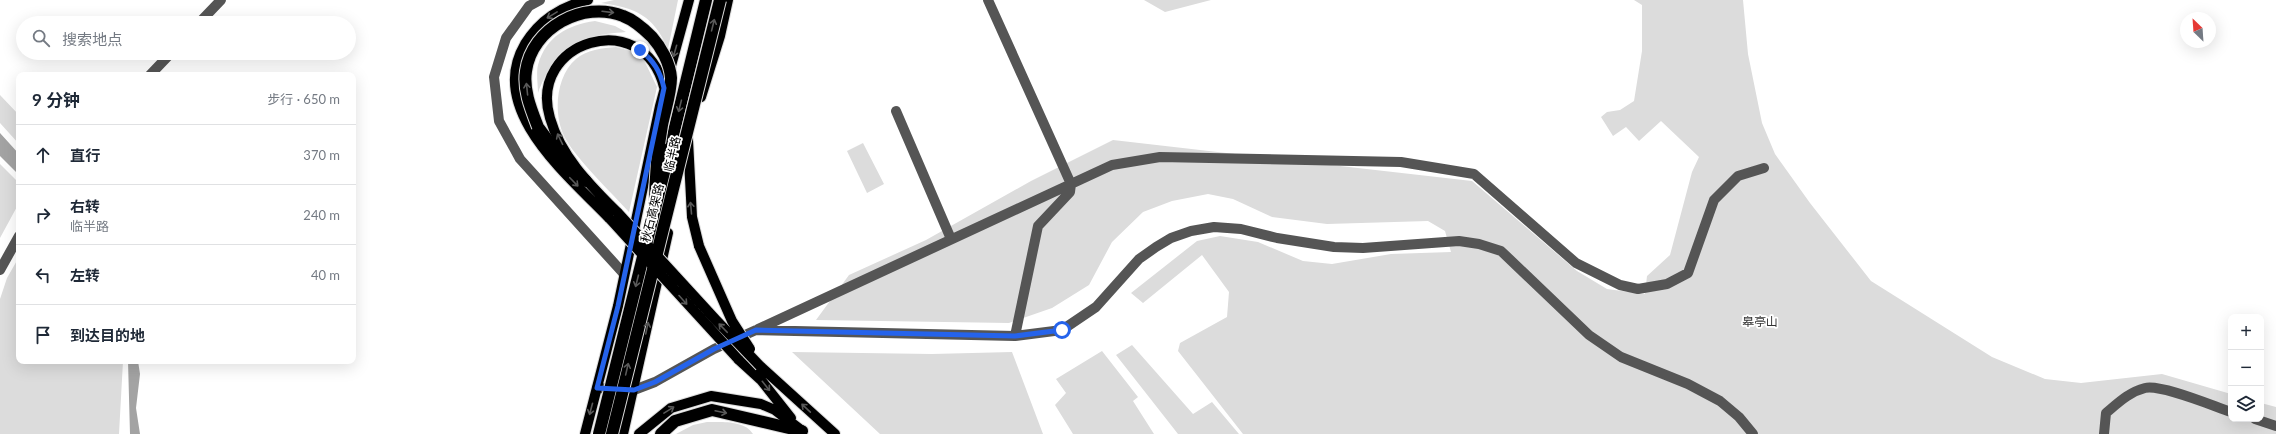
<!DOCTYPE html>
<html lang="zh">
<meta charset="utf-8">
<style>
body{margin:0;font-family:Lato,"Noto Sans SC",sans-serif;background:#f2f2f3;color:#1f2937}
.controls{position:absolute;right:12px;bottom:12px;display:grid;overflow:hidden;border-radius:8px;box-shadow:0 4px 16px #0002}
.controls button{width:36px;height:36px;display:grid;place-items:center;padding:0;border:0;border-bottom:1px solid #e0e1e3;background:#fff;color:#1f2937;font:20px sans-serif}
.compass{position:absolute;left:2180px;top:12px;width:36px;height:36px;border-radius:50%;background:#fff;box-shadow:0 4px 16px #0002;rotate:335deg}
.stop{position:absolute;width:12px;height:12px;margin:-9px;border:3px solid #2563eb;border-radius:50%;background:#fff}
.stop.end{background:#2563eb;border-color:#fff;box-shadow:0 1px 4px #0008}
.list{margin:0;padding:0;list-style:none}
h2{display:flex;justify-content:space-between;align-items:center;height:52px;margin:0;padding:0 16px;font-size:17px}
h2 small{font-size:13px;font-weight:400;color:#747a83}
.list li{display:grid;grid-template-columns:26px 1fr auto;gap:12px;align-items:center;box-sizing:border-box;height:60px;padding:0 16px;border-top:1px solid #e0e1e3}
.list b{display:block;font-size:15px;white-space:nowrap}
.list p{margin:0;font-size:13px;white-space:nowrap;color:#747a83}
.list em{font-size:13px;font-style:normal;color:#747a83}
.icon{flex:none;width:22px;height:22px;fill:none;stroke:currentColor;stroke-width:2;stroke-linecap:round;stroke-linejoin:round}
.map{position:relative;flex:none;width:2276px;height:434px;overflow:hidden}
.search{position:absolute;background:#fff;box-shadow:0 4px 16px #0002;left:16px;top:16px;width:340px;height:44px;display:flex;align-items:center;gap:10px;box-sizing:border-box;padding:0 14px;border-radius:22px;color:#747a83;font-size:15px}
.panel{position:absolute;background:#fff;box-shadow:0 4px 16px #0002;left:16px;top:72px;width:340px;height:292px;border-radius:8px}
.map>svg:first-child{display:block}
.green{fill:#dcdcdc}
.water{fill:#a3a3a3}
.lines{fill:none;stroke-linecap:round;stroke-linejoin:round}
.major-casing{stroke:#dbdbdb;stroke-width:12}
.highway-casing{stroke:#dbdbdb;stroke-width:14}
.minor{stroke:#555;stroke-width:10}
.major{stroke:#000;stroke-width:10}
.highway{stroke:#000;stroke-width:12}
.major-bridge-casing{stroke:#dbdbdb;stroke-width:12;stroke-linecap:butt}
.highway-bridge-casing{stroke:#dbdbdb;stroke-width:14;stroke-linecap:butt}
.major-bridge{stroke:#000;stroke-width:10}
.highway-bridge{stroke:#000;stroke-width:12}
.oneway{stroke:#595959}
.route{stroke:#2563eb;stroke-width:5}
.labels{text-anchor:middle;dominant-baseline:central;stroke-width:3.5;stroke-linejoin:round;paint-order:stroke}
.street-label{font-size:12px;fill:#000;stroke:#fff}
.park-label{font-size:12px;fill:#333;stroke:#fff}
</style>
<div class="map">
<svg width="2276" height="434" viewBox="0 0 2276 434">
<rect width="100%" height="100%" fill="#fff"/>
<path class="green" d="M614,0H678L668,49C653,15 636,8 601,3Z
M1144,0H1211L1165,12Z
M1634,0H1743L1748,54L1762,123L1775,154L1810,203L1871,281L1992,357L2045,379L2081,383L2162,374L2231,394V419H2261V403L2276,407V434H1243L1178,351L1180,343L1227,317L1229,292L1202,255L1143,303L1131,293L1197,241L1220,236L1258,242L1303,261L1332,264L1391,254L1451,252L1445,231L1428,221L1327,224L1272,217L1233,199L1208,194L1172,201L1143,212L1112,242L1089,285L1052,308L1009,323L816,320L849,275L926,240L1031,181L1113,140L1472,181L1577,271L1607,289L1645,294L1647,276L1670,255L1692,172L1699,157L1661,121L1639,141L1626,127L1613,136L1601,117L1607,112L1620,110L1634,101L1642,51V5Z
M595,21L615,26L626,32C575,36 557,45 538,93C538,85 536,73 538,65C546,36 568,25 595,21Z
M616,47L631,51L644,60L657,87L629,212C612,193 574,157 564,136C553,113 556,76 576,59C586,50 603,48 616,47Z
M0,95L19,115V144L0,123Z
M863,143L884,184L867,193L847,151Z
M0,164L19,183V203L0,238Z
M19,257V361H123L119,434H0V299L7,278Z
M1132,345L1193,414L1212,402L1239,434H1178L1116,355Z
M1102,351L1138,397L1133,401L1154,434H1073L1055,405L1066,393L1056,379Z
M792,352L932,354L1012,352L1043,434H880Z
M707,422C721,422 745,420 753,434H676L693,425Z"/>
<path class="water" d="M0,133L19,154V175L0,156Z
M128,361H138L140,374L136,408L140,434H130Z"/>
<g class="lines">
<g class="major-casing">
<path id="major" d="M588,0C560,7 540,20 525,44C486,110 569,176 610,219
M701,97L720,36L728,0
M688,140L692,217L699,246
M618,213C591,186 561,157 550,118C527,41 643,5 664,87
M738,359L761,380L791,418
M760,366L835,434
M585,434L618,306L660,106L689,0
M623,434L668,233
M639,434L671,408L711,396L761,404L775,410L801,430"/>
</g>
<g class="highway-casing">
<path id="highway" d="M538,127L558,154L586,181
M670,148L706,0
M661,434L675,421L712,410L802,431"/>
</g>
<path class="minor" d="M540,0L529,6L506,38L494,77L499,121L520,159L624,274
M988,0L1071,184L1070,192L1038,226L1015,336
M199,23L221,0
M150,75L171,53
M896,111L951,239
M0,270L19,236
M758,329L1112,165L1160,157L1401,162L1474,174L1576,263L1620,285L1638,289L1667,284L1688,273L1714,200L1738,176L1764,168
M597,388L634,390L655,382L714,349L756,330L1015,336L1062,330L1096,307L1139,259L1156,247L1171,238L1191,231L1214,227L1241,229L1277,238L1334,247L1363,248L1459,241L1479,244L1501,251L1589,335L1621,357L1688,384L1720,401L1739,417L1753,434
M2255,419L2276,426
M2104,434L2106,413C2118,403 2129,392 2145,388C2161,384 2213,406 2231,412"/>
<use href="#major" class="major"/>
<use href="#highway" class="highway"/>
<g class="major-bridge-casing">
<path id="major-bridge" d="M618,213L716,320L760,366
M610,219L738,359
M699,246L732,321L750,349"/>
</g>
<g class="highway-bridge-casing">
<path id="highway-bridge" d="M538,127C531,109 523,90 526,71C532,28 583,0 623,16C634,20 644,29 652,37C661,47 670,63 671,78C671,93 665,110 662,125C657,153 655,179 655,207
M599,434L670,148
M612,434L720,0"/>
</g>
<use href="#major-bridge" class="major-bridge"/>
<use href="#highway-bridge" class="highway-bridge"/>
</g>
<defs><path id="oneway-shaft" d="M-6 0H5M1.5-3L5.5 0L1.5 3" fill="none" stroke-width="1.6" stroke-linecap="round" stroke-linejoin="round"/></defs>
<g class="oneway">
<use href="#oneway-shaft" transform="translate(608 12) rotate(7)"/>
<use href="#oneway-shaft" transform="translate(552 15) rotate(149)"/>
<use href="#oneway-shaft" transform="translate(713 25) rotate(-76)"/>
<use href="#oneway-shaft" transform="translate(675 51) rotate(106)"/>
<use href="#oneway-shaft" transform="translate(527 89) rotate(-96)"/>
<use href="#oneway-shaft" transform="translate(680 106) rotate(104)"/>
<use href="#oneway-shaft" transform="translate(560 139) rotate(-116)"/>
<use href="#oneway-shaft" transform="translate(574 182) rotate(46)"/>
<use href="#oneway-shaft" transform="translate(691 208) rotate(-95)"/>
<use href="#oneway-shaft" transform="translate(637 281) rotate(104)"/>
<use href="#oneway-shaft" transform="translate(683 300) rotate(48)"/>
<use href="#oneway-shaft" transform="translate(647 328) rotate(-78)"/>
<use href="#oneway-shaft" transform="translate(723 328) rotate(-134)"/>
<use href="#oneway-shaft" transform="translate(627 369) rotate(-77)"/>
<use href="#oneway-shaft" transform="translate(766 386) rotate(51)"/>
<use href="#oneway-shaft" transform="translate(806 408) rotate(-137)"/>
<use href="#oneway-shaft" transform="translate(591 409) rotate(105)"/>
<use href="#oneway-shaft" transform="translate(669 410) rotate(-32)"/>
<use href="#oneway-shaft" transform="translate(721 412) rotate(12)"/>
</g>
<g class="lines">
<path class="route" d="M640,50C654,61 660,71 664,88L618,306L597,388L634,390L655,382L714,349L756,330L1015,336L1062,330"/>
</g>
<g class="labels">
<g class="street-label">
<text transform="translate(672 154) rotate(-77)">临半路</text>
<text transform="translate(652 213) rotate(-76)">秋石高架路</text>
</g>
<g class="park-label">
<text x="1760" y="321">皋亭山</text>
</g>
</g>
</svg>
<div class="controls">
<button>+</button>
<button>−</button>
<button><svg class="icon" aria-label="layers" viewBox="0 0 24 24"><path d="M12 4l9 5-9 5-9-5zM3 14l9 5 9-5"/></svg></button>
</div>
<svg class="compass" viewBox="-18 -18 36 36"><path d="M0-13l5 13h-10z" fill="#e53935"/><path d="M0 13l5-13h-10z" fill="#747a83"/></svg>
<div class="stop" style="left:1062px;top:330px"></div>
<div class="stop end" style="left:640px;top:50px"></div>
<div class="search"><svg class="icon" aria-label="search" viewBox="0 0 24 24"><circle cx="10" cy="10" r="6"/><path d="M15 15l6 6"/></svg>搜索地点</div>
<section class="panel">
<h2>9 分钟<small>步行 · 650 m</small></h2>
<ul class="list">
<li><svg class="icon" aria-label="ahead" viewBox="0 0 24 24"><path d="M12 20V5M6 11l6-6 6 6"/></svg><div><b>直行</b></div><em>370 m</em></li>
<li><svg class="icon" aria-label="right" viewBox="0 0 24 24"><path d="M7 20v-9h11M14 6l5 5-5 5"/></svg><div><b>右转</b><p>临半路</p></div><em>240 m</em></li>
<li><svg class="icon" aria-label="left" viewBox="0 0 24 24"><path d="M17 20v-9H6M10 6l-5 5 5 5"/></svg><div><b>左转</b></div><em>40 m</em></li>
<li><svg class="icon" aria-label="arrive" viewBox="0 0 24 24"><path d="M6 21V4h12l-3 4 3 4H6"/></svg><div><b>到达目的地</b></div></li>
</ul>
</section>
</div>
